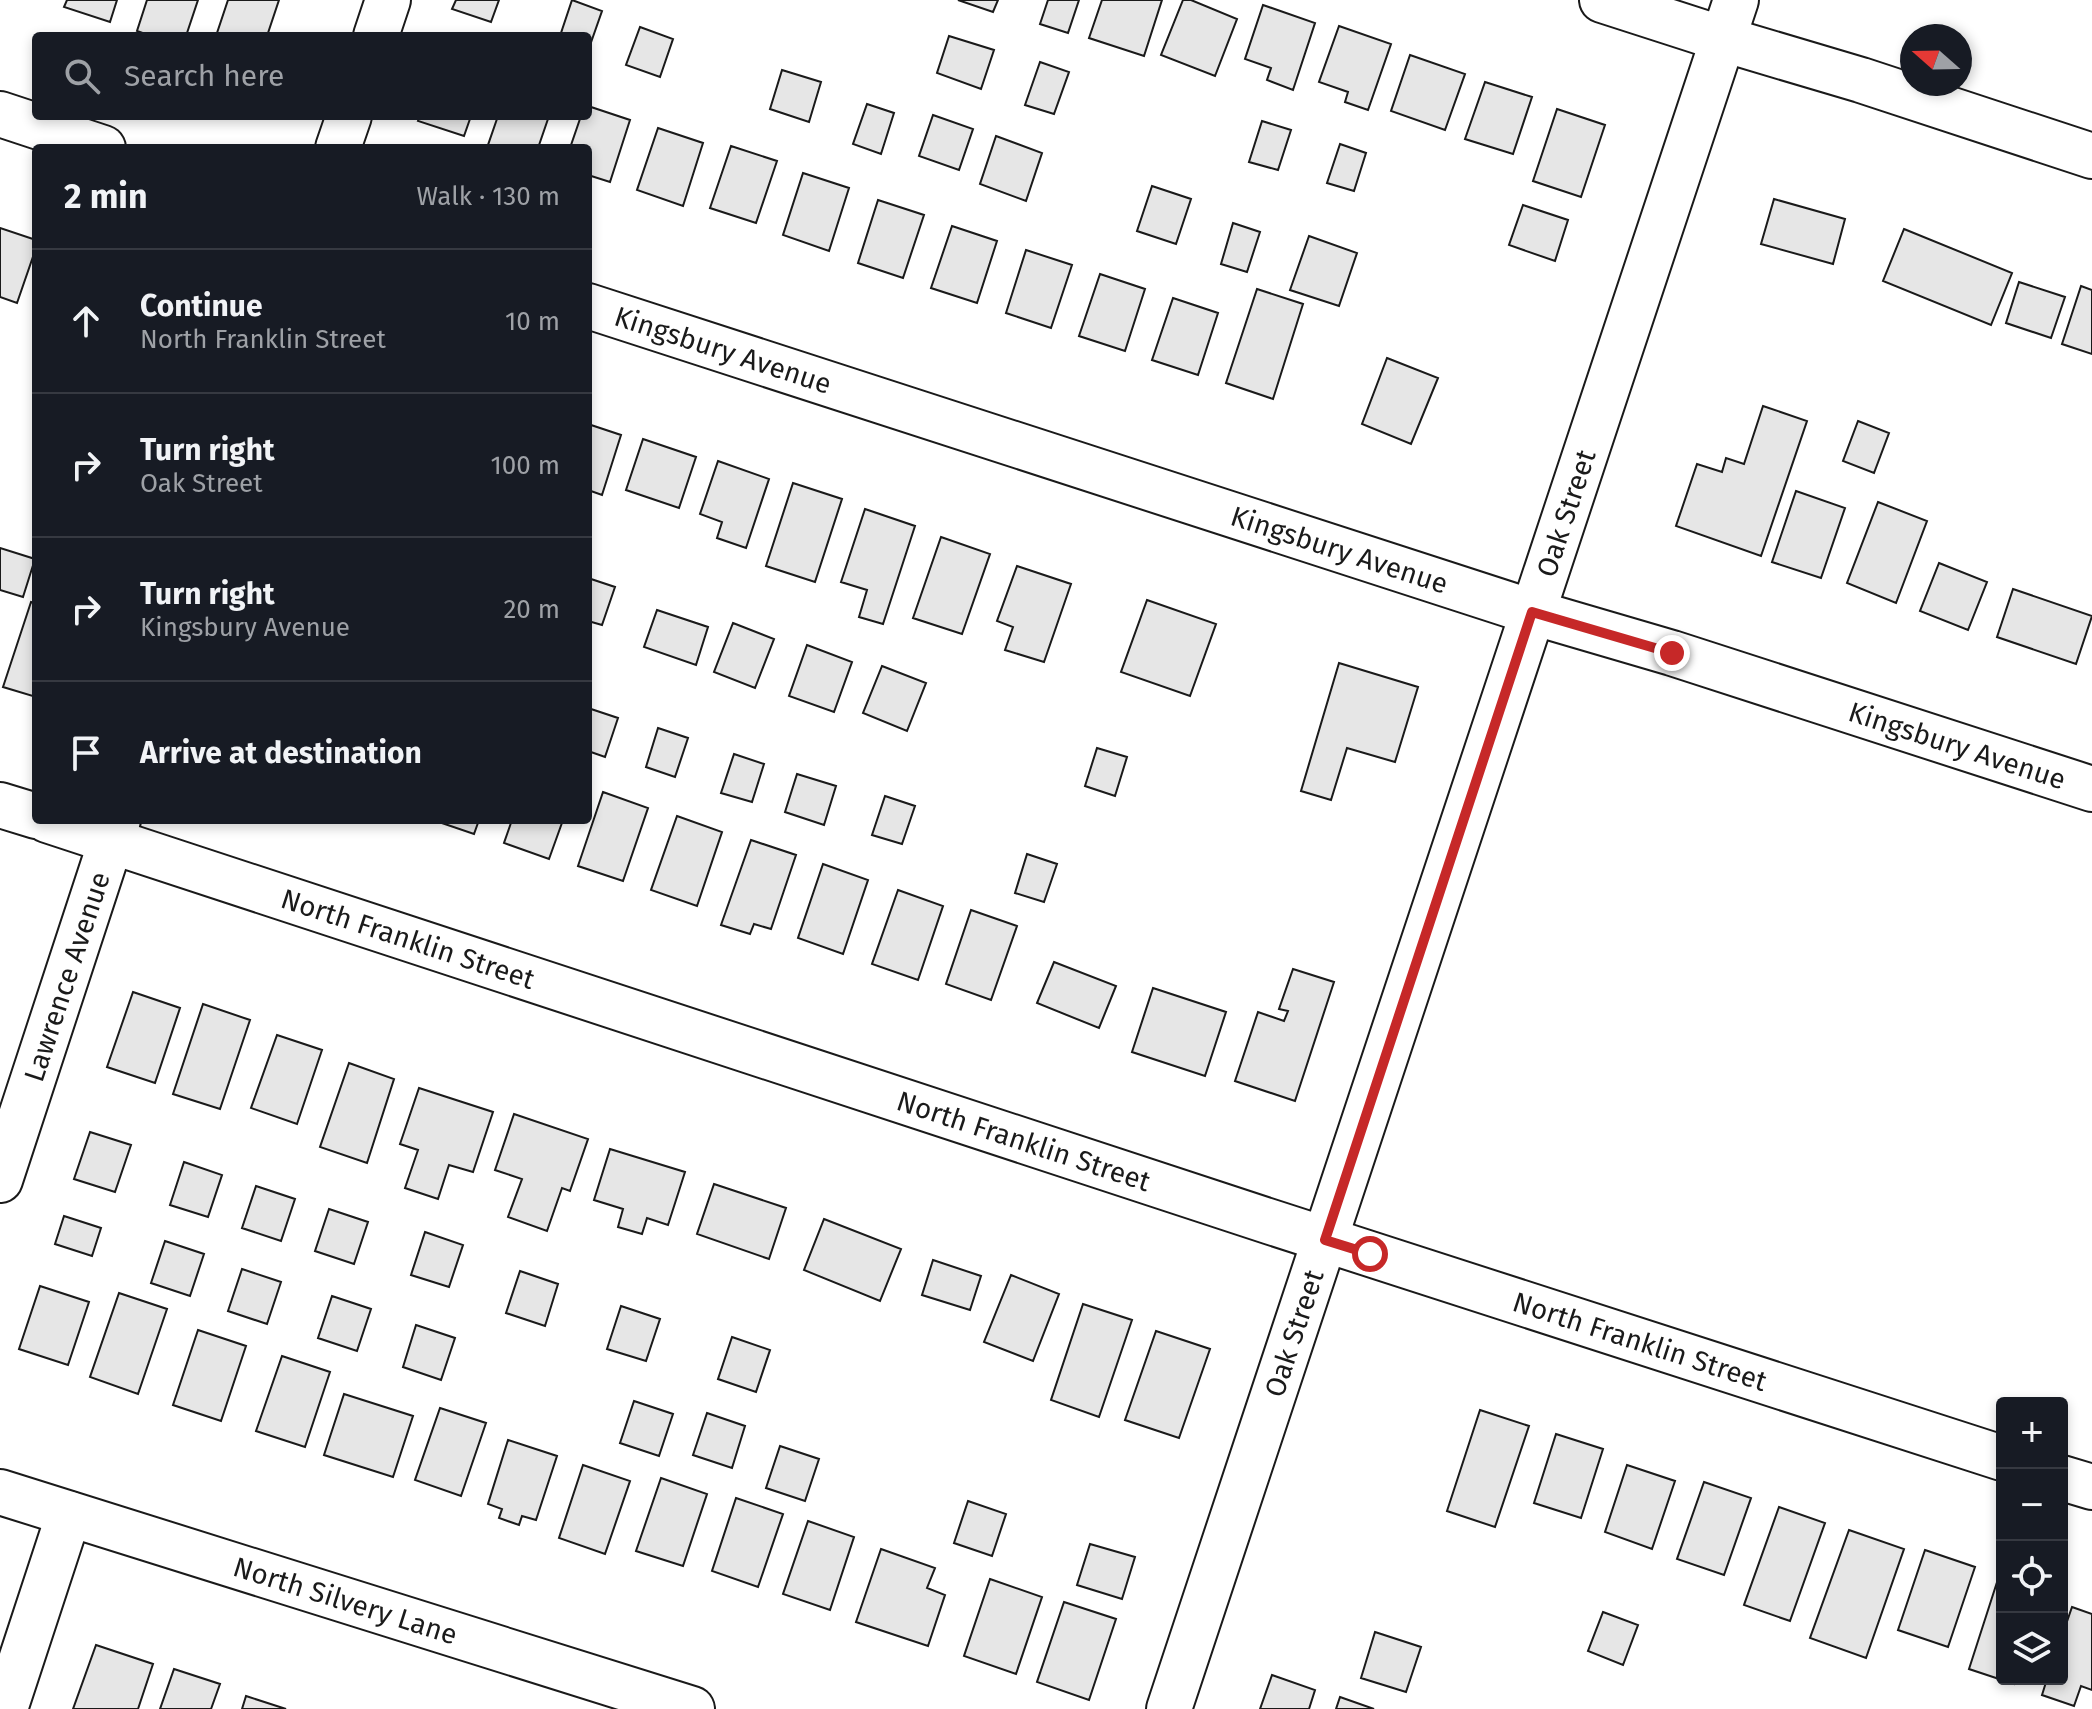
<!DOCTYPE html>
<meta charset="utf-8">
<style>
body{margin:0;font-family:"Fira Sans",sans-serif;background:#20242c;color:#f1f3f6}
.controls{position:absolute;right:24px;bottom:24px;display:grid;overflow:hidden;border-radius:8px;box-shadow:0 4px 12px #0003}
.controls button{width:72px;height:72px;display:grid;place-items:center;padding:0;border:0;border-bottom:2px solid #363941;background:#171b24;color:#f1f3f6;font:40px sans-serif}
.compass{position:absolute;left:1900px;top:24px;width:72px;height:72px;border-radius:50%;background:#171b24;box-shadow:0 4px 12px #0003;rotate:290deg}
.stop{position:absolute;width:24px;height:24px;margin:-18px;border:6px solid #c62828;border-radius:50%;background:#fff}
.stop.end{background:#c62828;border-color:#fff;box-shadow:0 2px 8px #0008}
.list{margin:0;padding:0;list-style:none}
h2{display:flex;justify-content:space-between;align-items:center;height:104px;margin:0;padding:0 32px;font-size:34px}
h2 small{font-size:26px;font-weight:400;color:#9ea1a6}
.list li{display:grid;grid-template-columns:52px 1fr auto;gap:24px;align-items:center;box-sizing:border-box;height:144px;padding:0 32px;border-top:2px solid #363941}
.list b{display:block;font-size:30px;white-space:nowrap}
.list p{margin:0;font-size:26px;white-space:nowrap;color:#9ea1a6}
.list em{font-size:26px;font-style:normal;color:#9ea1a6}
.icon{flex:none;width:44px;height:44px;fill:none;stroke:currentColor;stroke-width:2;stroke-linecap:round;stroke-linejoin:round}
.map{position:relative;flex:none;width:2092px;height:1709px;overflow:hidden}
.search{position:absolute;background:#171b24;box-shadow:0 4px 12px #0003;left:32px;top:32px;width:560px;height:88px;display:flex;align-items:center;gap:20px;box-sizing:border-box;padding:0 28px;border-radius:8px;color:#9ea1a6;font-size:30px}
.panel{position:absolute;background:#171b24;box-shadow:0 4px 12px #0003;left:32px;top:144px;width:560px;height:680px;border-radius:8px}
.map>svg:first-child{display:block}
.building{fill:#e6e6e6;stroke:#1a1a1a;stroke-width:2}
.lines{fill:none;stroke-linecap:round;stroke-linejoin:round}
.minor-casing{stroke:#1a1a1a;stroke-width:48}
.minor{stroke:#fff;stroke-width:44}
.route{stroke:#c62828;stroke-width:10}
.labels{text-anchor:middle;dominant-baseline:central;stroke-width:6;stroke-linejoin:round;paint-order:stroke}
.street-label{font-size:28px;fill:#1a1a1a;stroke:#fff}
</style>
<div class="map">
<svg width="2092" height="1709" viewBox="0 0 2092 1709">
<rect width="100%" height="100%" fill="#fff"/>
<path class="building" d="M67,0H117L110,22L64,7Z
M147,0H198L186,36H151L137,31Z
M228,0H279L267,36H216Z
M456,0H499L491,22L452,9Z
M572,0L602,11L588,51V36H560Z
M958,0H998L993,12Z
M1048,0H1079L1068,33L1040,24Z
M1102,0H1162L1144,56L1089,38Z
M1183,0H1191L1237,19L1215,76L1161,55Z
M1263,5L1315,23L1293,90L1267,80L1271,68L1245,59Z
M1339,26L1391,44L1368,110L1345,102L1348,92L1319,82Z
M640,27L673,39L660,77L626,65Z
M949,36L994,50L981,89L937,73Z
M1410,55L1465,74L1445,130L1391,111Z
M1040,62L1069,72L1054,114L1025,105Z
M782,70L821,82L809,122L770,109Z
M1485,82L1532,97L1513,154L1465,139Z
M867,104L894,113L881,154L853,144Z
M588,106L630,120L610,182L588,175V148H570L581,116H588Z
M1557,109L1605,125L1581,197L1533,181Z
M933,115L973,129L959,170L919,156Z
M420,116H471L464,136L418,121Z
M498,116H549L538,148H496L488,145Z
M1262,121L1291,130L1278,170L1249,162Z
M658,128L703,143L683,206L637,190Z
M996,136L1042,153L1026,201L980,184Z
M1340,144L1366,153L1354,191L1327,183Z
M731,146L777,161L756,223L710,208Z
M803,173L849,188L829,251L783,235Z
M1152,186L1191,199L1176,244L1137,231Z
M1774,199L1845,219L1833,264L1761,244Z
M878,200L924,215L903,278L858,263Z
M1523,205L1568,220L1555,261L1509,245Z
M1233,223L1260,232L1247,272L1221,264Z
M952,226L997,241L977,303L931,288Z
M0,228L36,240V248L17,303L0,297Z
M1904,229L2012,273L1991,325L1883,281Z
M1309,236L1357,253L1339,306L1290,290Z
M1026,250L1072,265L1051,328L1006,313Z
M1100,274L1145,289L1125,351L1079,336Z
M2019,282L2065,297L2051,338L2006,323Z
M2081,286L2092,290V354L2062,344Z
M1257,289L1303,304L1273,399L1226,383Z
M1173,298L1218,313L1198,375L1152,360Z
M1387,358L1438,378L1411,444L1362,424Z
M1763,406L1807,421L1761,556L1676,526L1697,464L1722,472L1726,458L1744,464Z
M1858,421L1889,433L1874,473L1843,461Z
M588,424L621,435L602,495L588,490Z
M643,439L696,457L679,508L626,490Z
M718,461L769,479L746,548L717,538L722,522L700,514Z
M793,483L842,499L815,582L766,566Z
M1796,491L1845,508L1821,578L1772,562Z
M1878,502L1927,521L1896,603L1847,583Z
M865,509L915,526L883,624L859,617L867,590L841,582Z
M941,537L990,554L962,634L913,618Z
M0,548L35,559L23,597L0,590Z
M1939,563L1987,582L1968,630L1920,611Z
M1017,566L1071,584L1044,662L1005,650L1013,627L997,621Z
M588,578L615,587L602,625L588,621Z
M2013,589L2092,616L2076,664L1997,637Z
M1147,600L1216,624L1190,696L1121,672Z
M31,602L36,604V697L3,687Z
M657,610L708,627L696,665L644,647Z
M733,623L774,639L755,688L714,672Z
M807,645L852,662L834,712L789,696Z
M1339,663L1418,687L1395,762L1347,748L1331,800L1301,791Z
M882,666L926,683L907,731L863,713Z
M588,708L618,718L605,757L588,751Z
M658,728L688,738L675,777L646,767Z
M1097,748L1127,757L1115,796L1085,786Z
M734,754L764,764L752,802L721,793Z
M797,774L836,786L824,825L785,812Z
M603,792L648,808L623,881L578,866Z
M885,796L915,806L902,844L872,835Z
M677,816L722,832L697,906L651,890Z
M433,820H479L474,834Z
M512,820H563L549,859L504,843Z
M751,840L796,855L771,929L754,924L750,934L721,925Z
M1027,854L1057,864L1044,902L1015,893Z
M823,864L868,880L843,954L798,938Z
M898,890L943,906L918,980L872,964Z
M971,910L1017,926L991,1000L946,984Z
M1054,962L1116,986L1099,1028L1037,1003Z
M1293,969L1334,982L1295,1101L1235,1081L1258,1012L1284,1021L1288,1011L1279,1009Z
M1153,988L1226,1012L1205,1076L1132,1052Z
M133,992L180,1008L155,1083L107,1067Z
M203,1004L250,1020L220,1109L173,1094Z
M277,1035L322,1050L297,1124L251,1108Z
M349,1063L394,1079L367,1163L320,1147Z
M419,1088L493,1112L473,1172L449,1165L438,1199L405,1188L418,1150L400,1144Z
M514,1114L588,1139L570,1191L562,1188L547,1231L508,1217L522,1179L495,1170Z
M90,1132L131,1145L115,1192L74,1179Z
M610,1149L685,1172L668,1225L647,1218L642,1234L618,1227L623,1209L594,1200Z
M184,1162L222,1175L208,1217L170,1205Z
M714,1184L786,1208L769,1259L697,1234Z
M256,1186L295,1199L281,1241L242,1228Z
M329,1209L368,1222L354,1264L315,1251Z
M64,1216L101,1228L92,1256L55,1244Z
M824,1219L901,1249L880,1301L804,1270Z
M425,1232L463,1245L449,1287L411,1275Z
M165,1241L204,1254L190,1296L151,1283Z
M933,1260L981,1276L970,1310L922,1295Z
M242,1269L281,1282L267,1324L228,1311Z
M520,1271L558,1284L545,1326L506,1313Z
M1011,1275L1059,1294L1033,1361L984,1342Z
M40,1286L89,1302L68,1365L19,1349Z
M119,1293L167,1309L138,1394L90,1377Z
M332,1296L371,1309L357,1351L318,1338Z
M1083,1304L1132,1320L1099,1417L1051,1400Z
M621,1306L660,1319L646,1361L607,1349Z
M416,1325L455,1338L441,1380L403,1367Z
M198,1330L246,1346L221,1421L173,1405Z
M1156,1331L1210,1349L1179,1438L1125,1420Z
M732,1337L770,1350L756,1392L718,1379Z
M282,1356L330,1372L305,1447L256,1431Z
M344,1394L413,1416L393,1477L324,1455Z
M634,1401L673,1414L659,1456L620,1443Z
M440,1408L486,1423L461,1496L415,1480Z
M1480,1410L1529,1426L1495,1527L1447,1511Z
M707,1413L745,1426L732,1468L693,1455Z
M1556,1434L1603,1449L1581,1518L1534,1503Z
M508,1440L557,1456L536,1520L522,1516L519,1525L499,1518L502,1509L488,1504Z
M780,1446L819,1459L805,1501L766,1488Z
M583,1465L630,1481L605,1554L559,1538Z
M1627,1465L1675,1481L1652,1549L1605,1532Z
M661,1478L707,1494L683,1566L636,1551Z
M1704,1482L1751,1498L1724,1575L1677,1559Z
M736,1498L783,1514L758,1587L712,1571Z
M968,1501L1006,1514L992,1556L954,1543Z
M1779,1507L1825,1523L1790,1621L1744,1605Z
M808,1521L854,1537L830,1610L783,1594Z
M1849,1530L1904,1549L1866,1658L1810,1638Z
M1090,1544L1135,1557L1122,1599L1077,1585Z
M881,1549L935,1568L927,1588L945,1595L928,1646L856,1622Z
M1925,1550L1975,1567L1948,1647L1898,1630Z
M1999,1576L2002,1577V1679H2015L2014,1684L1969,1669Z
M990,1579L1042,1597L1016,1674L964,1656Z
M1064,1602L1116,1619L1089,1700L1037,1682Z
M2072,1607L2092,1614V1690L2081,1686L2074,1706L2042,1695L2047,1679H2062V1636Z
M1603,1612L1638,1625L1623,1665L1588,1651Z
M1375,1632L1421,1647L1406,1692L1361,1678Z
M96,1645L153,1664L138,1709H73Z
M174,1669L220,1684L211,1709H160Z
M1272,1675L1315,1690L1309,1709H1260Z
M246,1696L286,1709H242Z
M1340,1697L1374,1709H1336Z"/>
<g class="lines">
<g class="minor-casing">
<g id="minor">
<path d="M1602,0L1723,39L1861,80L2092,156"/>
<path d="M376,36L388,0"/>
<path d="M0,114L103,148"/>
<path d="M338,148L349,116"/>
<path id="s1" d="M588,306L1532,612L1672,653L2092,789"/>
<path d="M0,805L36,816"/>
<path id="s2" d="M47,820L1271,1222L2002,1458"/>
<path id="s3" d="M0,1180L118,820"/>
<path d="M2062,1478L2092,1487"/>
<path id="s4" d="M0,1492L692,1709"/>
<path d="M5,1709L69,1514"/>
<path id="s5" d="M1169,1709L1736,0"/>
</g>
</g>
<use href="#minor" class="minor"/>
</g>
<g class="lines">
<path class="route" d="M1370,1254L1325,1240L1532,612L1672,653"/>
</g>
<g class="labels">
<g class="street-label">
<text stroke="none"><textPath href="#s1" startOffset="142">Kingsbury Avenue</textPath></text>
<text stroke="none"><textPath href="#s5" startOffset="1260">Oak Street</textPath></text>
<text stroke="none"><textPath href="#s1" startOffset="790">Kingsbury Avenue</textPath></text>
<text stroke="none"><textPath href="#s1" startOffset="1438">Kingsbury Avenue</textPath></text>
<text stroke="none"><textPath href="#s2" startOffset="380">North Franklin Street</textPath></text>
<text stroke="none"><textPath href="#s3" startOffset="214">Lawrence Avenue</textPath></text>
<text stroke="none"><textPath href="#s2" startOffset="1028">North Franklin Street</textPath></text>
<text stroke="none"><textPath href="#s5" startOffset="396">Oak Street</textPath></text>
<text stroke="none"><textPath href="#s2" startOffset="1676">North Franklin Street</textPath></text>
<text stroke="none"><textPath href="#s4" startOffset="362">North Silvery Lane</textPath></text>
</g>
</g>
</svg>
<div class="controls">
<button>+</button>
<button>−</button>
<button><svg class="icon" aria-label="locate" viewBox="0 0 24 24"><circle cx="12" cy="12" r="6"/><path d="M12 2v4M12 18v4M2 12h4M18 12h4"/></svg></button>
<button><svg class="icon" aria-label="layers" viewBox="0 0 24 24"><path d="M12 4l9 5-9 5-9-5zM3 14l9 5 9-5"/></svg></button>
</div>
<svg class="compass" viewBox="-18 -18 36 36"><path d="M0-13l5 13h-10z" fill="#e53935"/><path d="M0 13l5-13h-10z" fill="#9ea1a6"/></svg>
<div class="stop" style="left:1370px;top:1254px"></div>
<div class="stop end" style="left:1672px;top:653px"></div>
<div class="search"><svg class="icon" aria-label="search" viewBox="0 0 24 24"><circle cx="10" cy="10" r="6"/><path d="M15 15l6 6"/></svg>Search here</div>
<section class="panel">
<h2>2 min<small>Walk · 130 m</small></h2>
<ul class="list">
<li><svg class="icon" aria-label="ahead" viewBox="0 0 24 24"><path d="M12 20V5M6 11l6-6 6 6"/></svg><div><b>Continue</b><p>North Franklin Street</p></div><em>10 m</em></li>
<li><svg class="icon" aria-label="right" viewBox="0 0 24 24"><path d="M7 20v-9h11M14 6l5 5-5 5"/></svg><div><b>Turn right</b><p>Oak Street</p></div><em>100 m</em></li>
<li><svg class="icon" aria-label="right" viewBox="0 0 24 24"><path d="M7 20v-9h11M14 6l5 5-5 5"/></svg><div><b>Turn right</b><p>Kingsbury Avenue</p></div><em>20 m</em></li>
<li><svg class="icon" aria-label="arrive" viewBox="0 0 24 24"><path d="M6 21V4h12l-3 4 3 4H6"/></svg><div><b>Arrive at destination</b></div></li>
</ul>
</section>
</div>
